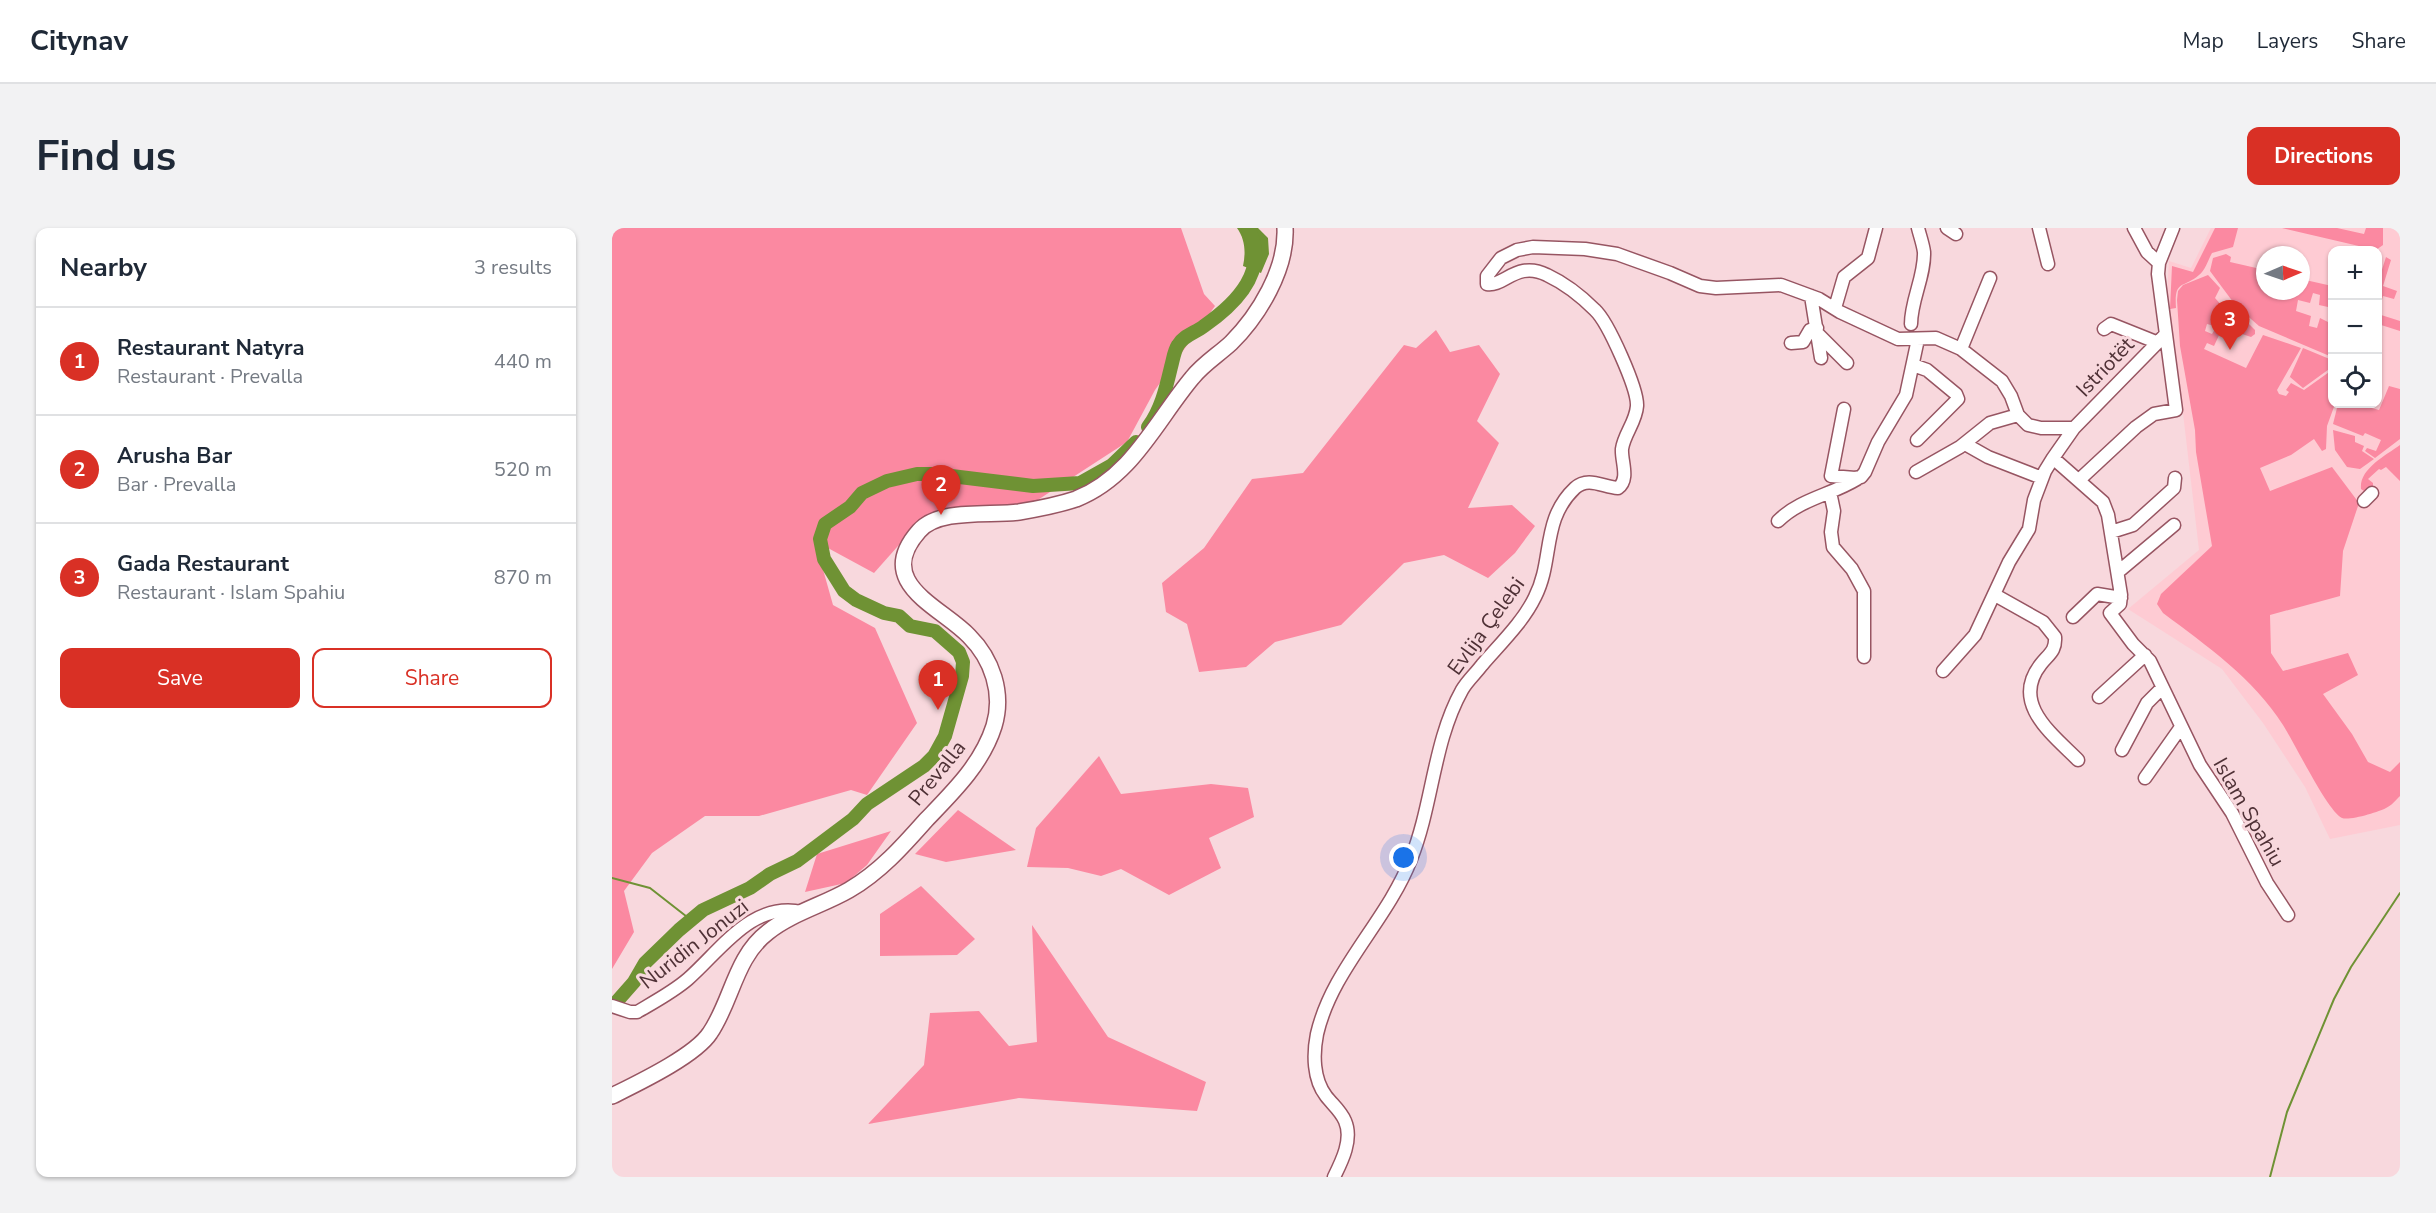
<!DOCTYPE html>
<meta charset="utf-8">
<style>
body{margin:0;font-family:"Nunito Sans",sans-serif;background:#f2f2f3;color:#1f2937}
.controls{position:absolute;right:18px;top:18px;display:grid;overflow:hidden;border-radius:12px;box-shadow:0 2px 4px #0004}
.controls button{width:54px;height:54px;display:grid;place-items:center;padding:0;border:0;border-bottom:2px solid #e0e1e3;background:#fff;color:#1f2937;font:30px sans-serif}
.compass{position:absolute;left:1644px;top:18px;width:54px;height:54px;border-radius:50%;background:#fff;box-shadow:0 2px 4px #0004;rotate:88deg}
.you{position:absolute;left:792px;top:630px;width:21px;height:21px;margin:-15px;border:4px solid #fff;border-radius:50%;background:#1a73e8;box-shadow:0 0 0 9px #1a73e833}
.badge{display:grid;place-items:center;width:39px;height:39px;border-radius:50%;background:#d93025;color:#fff;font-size:20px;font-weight:700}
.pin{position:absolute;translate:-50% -50px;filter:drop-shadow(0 2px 3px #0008)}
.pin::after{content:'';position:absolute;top:32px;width:21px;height:18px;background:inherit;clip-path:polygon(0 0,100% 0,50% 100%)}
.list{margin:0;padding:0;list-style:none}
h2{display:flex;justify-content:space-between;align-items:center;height:78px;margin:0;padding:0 24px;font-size:26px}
h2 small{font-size:20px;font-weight:400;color:#747a83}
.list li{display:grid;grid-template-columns:39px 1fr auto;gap:18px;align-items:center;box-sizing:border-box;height:108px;padding:0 24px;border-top:2px solid #e0e1e3}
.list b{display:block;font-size:22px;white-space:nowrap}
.list p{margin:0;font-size:20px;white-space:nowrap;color:#747a83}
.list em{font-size:20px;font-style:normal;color:#747a83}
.actions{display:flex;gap:12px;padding:18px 24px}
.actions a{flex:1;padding:14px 0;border:2px solid #d93025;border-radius:12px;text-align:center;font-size:21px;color:#d93025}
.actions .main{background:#d93025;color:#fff}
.icon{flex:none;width:33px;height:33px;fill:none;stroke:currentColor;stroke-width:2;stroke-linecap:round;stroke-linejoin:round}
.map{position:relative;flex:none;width:1788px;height:949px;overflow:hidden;border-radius:12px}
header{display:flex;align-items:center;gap:36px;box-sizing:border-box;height:84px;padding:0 30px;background:#fff;border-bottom:2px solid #e0e1e3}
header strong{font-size:28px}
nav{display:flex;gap:33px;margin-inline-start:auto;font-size:21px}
.intro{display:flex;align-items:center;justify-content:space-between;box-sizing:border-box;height:144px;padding:0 36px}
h1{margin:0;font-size:42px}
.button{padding:15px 27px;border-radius:12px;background:#d93025;color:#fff;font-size:21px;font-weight:700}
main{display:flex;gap:36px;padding:0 36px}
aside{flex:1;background:#fff;border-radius:12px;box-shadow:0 2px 4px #0004}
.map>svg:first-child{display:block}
.built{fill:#fecbd3;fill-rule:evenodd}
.green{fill:#fb89a1}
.water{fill:#6f9234}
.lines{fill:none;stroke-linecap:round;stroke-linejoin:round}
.stream{stroke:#6f9234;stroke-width:2}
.river{stroke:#6f9234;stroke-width:14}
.minor-casing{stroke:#975562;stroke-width:15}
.major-casing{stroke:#975562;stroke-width:18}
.minor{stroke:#fff;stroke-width:12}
.major{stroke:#fff;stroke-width:15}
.labels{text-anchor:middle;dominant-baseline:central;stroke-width:6;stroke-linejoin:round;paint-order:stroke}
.street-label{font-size:21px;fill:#4f3136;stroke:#f8d8dd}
</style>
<header>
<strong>Citynav</strong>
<nav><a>Map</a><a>Layers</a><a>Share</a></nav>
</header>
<div class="intro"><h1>Find us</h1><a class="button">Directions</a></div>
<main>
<aside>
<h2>Nearby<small>3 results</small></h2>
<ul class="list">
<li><span class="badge">1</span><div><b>Restaurant Natyra</b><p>Restaurant · Prevalla</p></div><em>440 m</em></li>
<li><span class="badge">2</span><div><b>Arusha Bar</b><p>Bar · Prevalla</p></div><em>520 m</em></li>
<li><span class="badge">3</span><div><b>Gada Restaurant</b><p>Restaurant · Islam Spahiu</p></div><em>870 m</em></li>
</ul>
<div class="actions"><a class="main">Save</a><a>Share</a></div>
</aside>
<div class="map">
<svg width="1788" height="949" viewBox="0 0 1788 949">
<rect width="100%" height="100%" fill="#f8d8dd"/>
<path class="built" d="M1599,0H1788V597L1718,611L1693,559L1651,495L1610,441L1516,381L1587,322L1571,185L1558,124L1555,68L1557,33L1579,40ZM1720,22H1766V176H1720ZM1653,27H1689V63H1653Z"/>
<path class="green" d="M0,0H569L592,66L603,78L543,162L515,214L418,277L325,284L294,309L262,345L203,313L221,377L263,400L305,495L255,567L239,562L147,588H93L40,625L12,663L22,704L0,741Z
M1603,0H1626L1621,19L1600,25C1596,32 1593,43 1587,47C1571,61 1562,51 1564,80L1558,81L1560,38L1581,44Z
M1670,0H1725L1752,6L1754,0H1771V17L1764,22Z
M1614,26L1619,29L1618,34L1653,42V63H1689V51L1720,58V70L1716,79L1707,77L1708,67L1701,65L1698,75L1686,72L1684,83L1699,88L1697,98L1705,100L1708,90L1720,96V129L1647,98L1624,78L1598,43L1601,30Z
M1774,29L1779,32L1771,58L1785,63L1782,71L1771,68L1766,86L1788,93V103L1766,96V54Z
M1596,47L1608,60L1603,70L1612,80L1618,77L1643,102V106L1639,109L1624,104L1622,97L1610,89L1607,94L1611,98L1610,100L1595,96L1593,103L1600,106L1603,101L1609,103L1602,118L1595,115L1592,121L1634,140L1651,107L1689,120L1665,162L1667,166L1674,168L1677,164L1674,162L1679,155L1692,162L1720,142V176H1723L1715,198L1714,221L1710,223L1702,211L1679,227L1648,240L1658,263L1720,239L1747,275L1731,323L1728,368L1658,387L1659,425L1671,443L1736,425L1746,447L1711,466L1740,506L1756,534L1778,544L1788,534V568C1784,572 1779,578 1774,580C1767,584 1737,593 1730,590C1716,584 1682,514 1671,497C1641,450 1595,418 1551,385L1545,376L1549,366L1600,318L1584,224L1583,202L1568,118L1565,72L1566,63L1571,57Z
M824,102L838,124L867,117L888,146L865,193L887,215L856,280L900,277L923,298L903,325L876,350L832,327L792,335L729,397L663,414L634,439L587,444L575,396L554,384L550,355L592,320L640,251L691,245L792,117L804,120Z
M1691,120L1720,132V139L1691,160L1678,149L1676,153Z
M1777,158L1788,161V211L1763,230L1753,223L1755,220L1764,223L1769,212L1753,205L1751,208L1721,196L1726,176H1746L1767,182Z
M1721,202L1743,208V214L1752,218L1750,223L1762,231L1748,241L1735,239L1723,222Z
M1788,217V253L1774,239L1769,242L1767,241L1756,251L1761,255V260L1752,263L1749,261C1747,241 1773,228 1788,217Z
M487,528L509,566L599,556L636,560L642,589L597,610L609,640L557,667L509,641L489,648L456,640L415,639L424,600Z
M346,582L404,622L334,634L303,626Z
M279,603L255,637L234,655L193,664L205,626Z
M309,658L363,711L345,727L268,728V686Z
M420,697L496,809L594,854L585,883L407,870L256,896L312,837L318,785L367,783L397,818L425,814Z"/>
<path class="water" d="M625,0H646L656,10L657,26L649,45L631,38C634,24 633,11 625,0Z"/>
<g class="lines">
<path class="stream" d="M0,650L38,660L79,692
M1658,949L1675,884L1722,771L1739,739L1788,665"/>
<path class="river" d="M536,199C549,182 554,160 559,139C561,132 562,123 566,117C572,107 583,105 592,98C625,75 658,42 636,0
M0,779L22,754L33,735L67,702L91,682L138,660L158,646L185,633L241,591L255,576L312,538L322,528L333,508L350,448L351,434L347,424L323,403L298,398L287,388L272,385L244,372L232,363L212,331L208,311L213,296L238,279L250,265L275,253L305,246H323L421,258L468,255L500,237L524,214"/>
<g class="minor-casing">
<path id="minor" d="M1335,0L1344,6
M1427,0L1436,36
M1522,0L1535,24L1547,35
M1199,68L1209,130
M1223,80L1232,49L1256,30L1264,0
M1299,96C1299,72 1313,48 1312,24C1311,16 1308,8 1306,0
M1492,101L1499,96L1544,114
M1205,105L1235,135
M1179,115L1191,114L1198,102L1205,100
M1349,121L1378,50
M1301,137L1315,142L1344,166L1346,171L1305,212
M1232,181L1219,248L1243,250L1249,249L1253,244L1266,214L1294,167L1306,111
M1353,216L1376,229L1430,250
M1441,230L1491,274L1496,287L1509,367L1508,376L1498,385L1521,416L1538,433L1588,537L1620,585L1655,655L1676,687
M1304,244L1348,219L1378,195L1406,187
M1467,252L1524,199L1542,186L1564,182L1546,46L1547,35L1561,0
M1218,264L1222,283L1219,304L1221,319L1240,341L1252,363V429
M1752,273L1760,265
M1166,293C1188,271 1219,267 1245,251
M1499,304L1521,297L1562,260L1563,250
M1506,344L1562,297
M1383,367L1431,394L1443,409C1444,423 1437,426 1429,436C1398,475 1440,506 1466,532
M1461,389L1485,366L1509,370
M1331,443L1363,407L1397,334L1417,301L1422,272L1433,243L1441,230L1462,200L1553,107
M1487,469L1533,427
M1510,522L1535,475L1550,460
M1533,550L1569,499
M0,778L18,784H25C42,774 61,764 76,751C109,722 140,673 190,684
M722,949C730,933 741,911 733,893C729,883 720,876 714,868C701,851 701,826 705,806C720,741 775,693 799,631C821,576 821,514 850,462C855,453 864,445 870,437C888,416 911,394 923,369C942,332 929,292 963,260C976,248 991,259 1006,260C1018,251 1009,233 1010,221C1012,206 1024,194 1025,178C1026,161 996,94 983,82C970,69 952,55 935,47C905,32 892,59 875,56V48L889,30L905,22L921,19L973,21L1005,26L1058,45L1088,58L1104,60L1169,57L1207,71L1228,84L1286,111L1324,110L1349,121L1390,153L1399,168L1406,187L1416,197L1429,200H1462"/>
</g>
<g class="major-casing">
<path id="major" d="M0,868C26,855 83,828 98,805C120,773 123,729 156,704C180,685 211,677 237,662C268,644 291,618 314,592C341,564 370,536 382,498C392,465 380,431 357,408C328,378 261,355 307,303C327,280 378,288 407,284C425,281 446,277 464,271C520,249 544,193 580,150C591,136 606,127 619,115C647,87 675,41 673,0"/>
</g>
<use href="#minor" class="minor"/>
<use href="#major" class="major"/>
</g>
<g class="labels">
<g class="street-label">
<text transform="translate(1493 139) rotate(-46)">Istriotët</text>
<text transform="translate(874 398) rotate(-54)">Evlija Çelebi</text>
<text transform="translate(325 545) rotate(-51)">Prevalla</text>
<text transform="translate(1637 584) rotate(60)">Islam Spahiu</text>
<text transform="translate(82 716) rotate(-38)">Nuridin Jonuzi</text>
</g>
</g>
</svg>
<div class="controls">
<button>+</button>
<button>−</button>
<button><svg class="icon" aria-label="locate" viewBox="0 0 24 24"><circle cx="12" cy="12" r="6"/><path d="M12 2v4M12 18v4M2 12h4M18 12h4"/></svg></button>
</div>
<svg class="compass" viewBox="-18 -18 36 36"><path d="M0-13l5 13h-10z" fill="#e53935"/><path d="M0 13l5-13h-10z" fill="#747a83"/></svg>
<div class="you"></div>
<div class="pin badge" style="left:326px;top:482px">1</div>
<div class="pin badge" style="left:329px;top:287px">2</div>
<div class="pin badge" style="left:1618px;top:122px">3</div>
</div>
</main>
